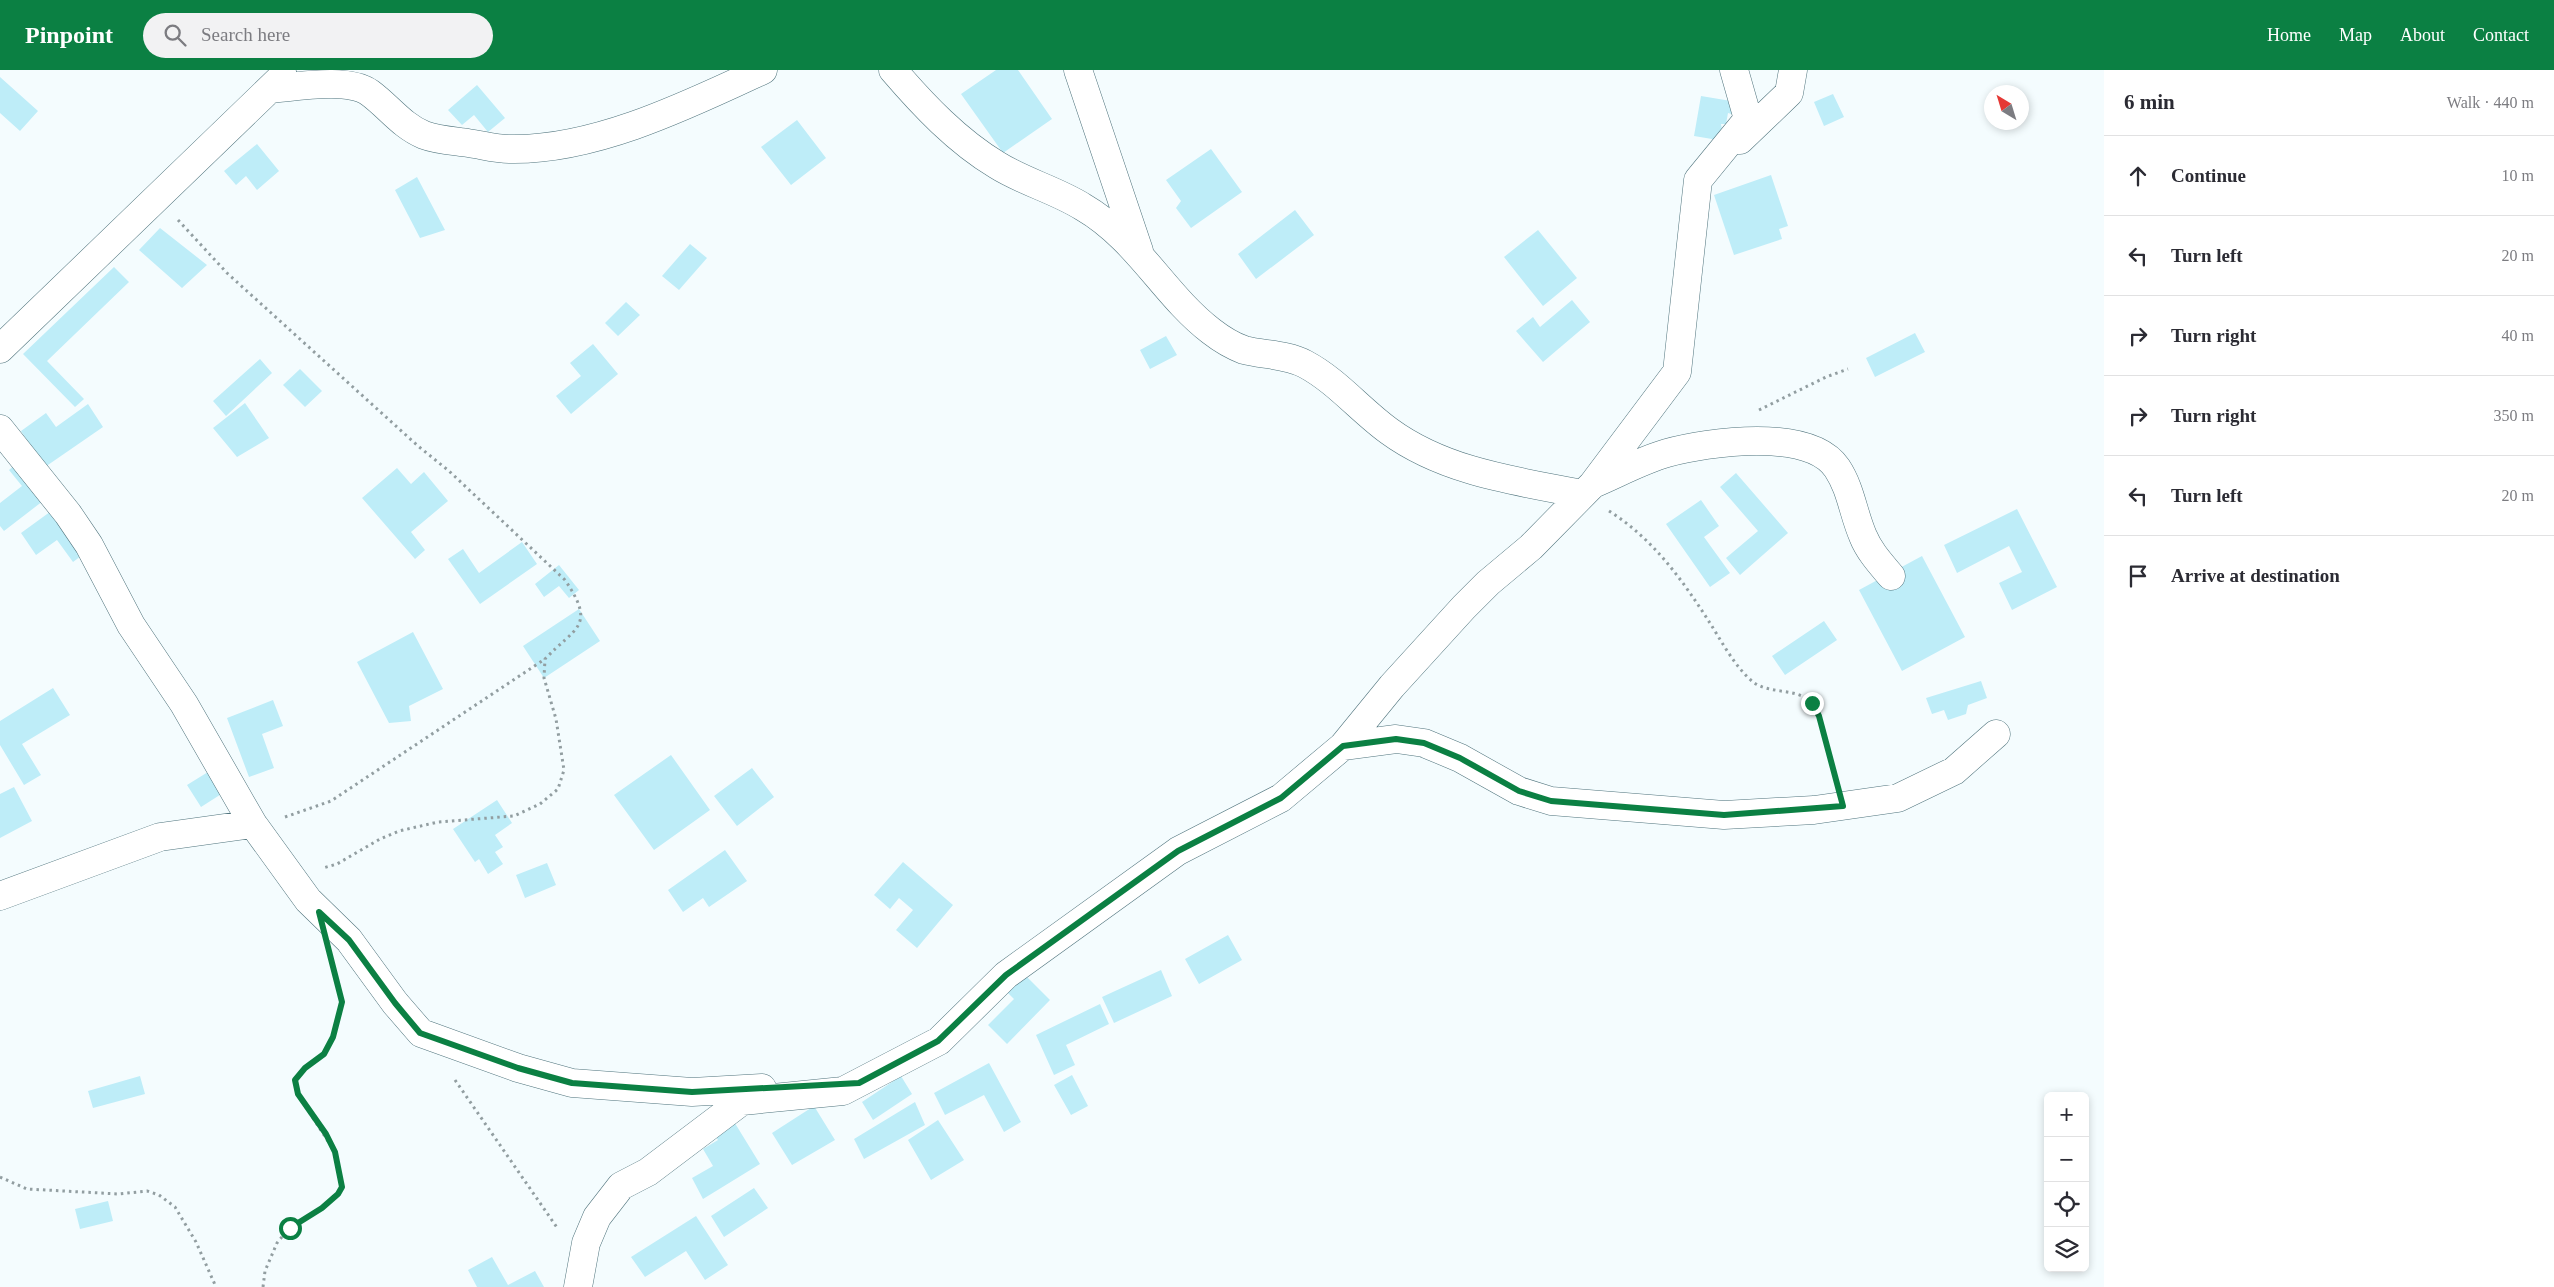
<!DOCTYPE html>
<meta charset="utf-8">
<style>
body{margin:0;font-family:"Times New Roman",serif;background:#f2f2f3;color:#2b2b33}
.controls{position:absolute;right:15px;bottom:15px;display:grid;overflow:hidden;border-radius:8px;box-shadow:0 2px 8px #0003}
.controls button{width:45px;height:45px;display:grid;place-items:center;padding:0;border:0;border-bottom:1px solid #e1e1e2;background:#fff;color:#2b2b33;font:25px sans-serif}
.compass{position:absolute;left:1984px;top:15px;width:45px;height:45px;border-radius:50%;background:#fff;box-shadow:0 2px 8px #0003;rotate:322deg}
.stop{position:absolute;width:15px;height:15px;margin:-11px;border:4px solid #0b8043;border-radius:50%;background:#fff}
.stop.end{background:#0b8043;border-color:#fff;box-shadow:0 1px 5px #0008}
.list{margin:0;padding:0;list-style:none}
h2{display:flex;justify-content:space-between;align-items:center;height:65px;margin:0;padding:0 20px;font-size:21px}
h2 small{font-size:16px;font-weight:400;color:#7c7c81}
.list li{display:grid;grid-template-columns:32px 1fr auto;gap:15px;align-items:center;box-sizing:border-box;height:80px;padding:0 20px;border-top:1px solid #e1e1e2}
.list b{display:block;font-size:19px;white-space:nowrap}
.list em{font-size:16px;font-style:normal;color:#7c7c81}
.icon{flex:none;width:28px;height:28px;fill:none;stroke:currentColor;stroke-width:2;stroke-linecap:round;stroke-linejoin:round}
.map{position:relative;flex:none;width:2104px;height:1217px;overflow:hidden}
header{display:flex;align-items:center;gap:30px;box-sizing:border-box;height:70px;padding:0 25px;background:#0b8043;color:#fff}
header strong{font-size:24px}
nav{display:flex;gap:28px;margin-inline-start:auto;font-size:18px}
.search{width:350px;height:45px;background:#f2f2f3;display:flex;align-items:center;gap:12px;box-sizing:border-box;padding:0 18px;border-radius:28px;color:#7c7c81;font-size:19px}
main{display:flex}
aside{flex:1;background:#fff}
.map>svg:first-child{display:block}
.building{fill:#beedf8}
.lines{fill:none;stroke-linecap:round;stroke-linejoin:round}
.minor-casing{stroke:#50747d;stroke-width:29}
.path{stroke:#929ea1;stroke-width:3;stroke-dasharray:2.5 4;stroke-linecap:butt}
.minor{stroke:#fff;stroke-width:28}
.route{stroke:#0b8043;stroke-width:6}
</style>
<header>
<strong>Pinpoint</strong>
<div class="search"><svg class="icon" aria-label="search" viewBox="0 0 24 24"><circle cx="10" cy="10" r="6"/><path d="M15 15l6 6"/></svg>Search here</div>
<nav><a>Home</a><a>Map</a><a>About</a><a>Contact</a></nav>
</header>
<main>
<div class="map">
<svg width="2104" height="1217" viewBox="0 0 2104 1217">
<rect width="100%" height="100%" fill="#f4fcfe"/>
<path class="building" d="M996,0H1018L1052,49L1003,83L961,24Z
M0,7L38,41L20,61L0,43Z
M477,15L505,48L488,62L474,45L462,55L448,40Z
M1833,24L1844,47L1824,56L1814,32Z
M1701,26L1737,32L1735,45L1728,43L1726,54H1721L1724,71L1694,66Z
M797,50L826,88L791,115L761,77Z
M257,74L279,101L257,120L246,106L236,115L224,101Z
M1211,79L1242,122L1191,158L1176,138L1181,131L1166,110Z
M1771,105L1788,156L1779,159L1782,169L1734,185L1714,125Z
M417,107L445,160L420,168L395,120Z
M1295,140L1314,165L1256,209L1238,184Z
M160,158L207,195L182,218L139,180Z
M1538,160L1577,208L1543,236L1504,187Z
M690,174L707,188L679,220L662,206Z
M114,197L129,212L47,291L84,329L75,337L23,284Z
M1572,230L1590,252L1543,292L1516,261L1533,247L1540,257Z
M626,232L640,245L618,266L605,253Z
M1915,263L1925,282L1875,307L1866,288Z
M1166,266L1177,285L1150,299L1140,280Z
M593,274L618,304L571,344L556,326L581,306L570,293Z
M260,289L272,303L226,346L213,331Z
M300,299L322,321L305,337L283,315Z
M245,333L269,368L237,387L213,358Z
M88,334L103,357L45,397L21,361L46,343L56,357Z
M23,388L52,424L4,461L0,456V433L22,416L9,400Z
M397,398L411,414L424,402L448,431L411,462L425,480L415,489L362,428Z
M1736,403L1788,463L1740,505L1726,488L1758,461L1720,417Z
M1701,430L1719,456L1704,467L1730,503L1710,517L1666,454Z
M65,431L96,475L73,492L57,470L36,485L21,463Z
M2017,439L2057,517L2012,540L1999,513L2022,502L2009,476L1957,503L1944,475Z
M522,472L537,494L480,534L448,489L463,479L479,503Z
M1922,486L1965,567L1902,601L1859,520Z
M559,495L579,520L569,528L559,516L544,527L535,514Z
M579,539L600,571L544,608L523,576Z
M1824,551L1837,570L1785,605L1772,586Z
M413,562L443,619L409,636L411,651L389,653L357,592Z
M1981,611L1987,628L1968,635L1966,644L1948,650L1944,640L1932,644L1926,628Z
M53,618L70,645L22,674L41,705L24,715L0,675V651Z
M273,630L283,656L262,664L274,698L249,707L227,648Z
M671,685L710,740L654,780L614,725Z
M752,698L774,727L737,756L714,726Z
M208,702L237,714L201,737L187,715Z
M14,717L32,751L0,768V724Z
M497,730L512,753L495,765L503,777L495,782L503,794L488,804L479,789L475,792L453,759Z
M725,780L747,811L709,837L703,828L683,842L668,820Z
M903,792L953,835L917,878L896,860L913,840L899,828L890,839L874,825Z
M547,793L556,815L525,828L516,805Z
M1228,865L1242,890L1199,914L1185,889Z
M1161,900L1172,926L1114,953L1102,927Z
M1021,901L1050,930L1007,974L988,955L1014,929L1004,919Z
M1100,934L1109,954L1066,975L1075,995L1054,1005L1036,965Z
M989,993L1021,1052L1004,1062L984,1025L945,1045L934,1023Z
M1072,1005L1088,1036L1071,1045L1054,1015Z
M140,1006L145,1024L93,1038L88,1021Z
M901,1006L912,1024L873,1050L862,1032Z
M915,1032L925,1055L864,1089L854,1069Z
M814,1036L835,1070L792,1095L772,1063Z
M733,1050L760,1094L703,1129L692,1108L713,1096L703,1079L718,1070L713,1062Z
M938,1050L964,1090L931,1110L908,1070Z
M754,1118L768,1138L724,1167L711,1146Z
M108,1131L113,1151L80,1159L75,1139Z
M696,1146L728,1195L705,1210L686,1181L645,1207L631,1187Z
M492,1187L508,1215L535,1201L544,1217H477L468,1200Z"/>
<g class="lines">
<g class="minor-casing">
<path id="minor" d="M893,0C923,35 957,71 997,95C1024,112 1056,120 1083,137C1138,169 1164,225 1211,261C1220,268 1233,276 1244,280C1263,285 1286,284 1305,294C1337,311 1360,340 1389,361C1445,402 1516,411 1582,424
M1078,0L1139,181
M270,19C296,17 348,7 370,23C389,37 402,56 424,65C437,70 454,71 468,73C482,75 496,79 509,79C594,81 688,35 763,0
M1740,70L1789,23L1793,0
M0,279L283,6
M0,359L68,444L89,475L131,555L184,634L253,754L308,830L349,870L395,933L421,963L518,998L572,1013L692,1022L762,1018
M1593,414C1617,404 1642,390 1667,383C1708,372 1809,357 1837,398C1851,419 1853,443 1863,466C1869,481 1880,493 1891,506
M1343,676L1396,669L1424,673L1460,688L1519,721L1551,731L1724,745L1814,740L1898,728L1954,701L1996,664
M0,826L160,767L253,754
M578,1217L586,1173L597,1147L621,1116L648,1102L742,1031L843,1021L939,971L1006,905L1178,781L1281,728L1343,676L1392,616L1464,537L1488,513L1531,477L1593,414L1677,302L1698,110L1748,49L1734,0"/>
</g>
<path class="path" d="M178,150L227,203L418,376L449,401L565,510C597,557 575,557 545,589L544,608L556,649L564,700L558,719L540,734L514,746L438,752L399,761L380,769L337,794L323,798
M1759,340L1826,307L1848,299
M1609,441C1652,468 1681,508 1708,550C1721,570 1734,596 1753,612C1770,625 1799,617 1813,634C1823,646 1830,689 1835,706
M285,747L331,731L545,589
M455,1010L558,1159
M0,1107L27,1119L119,1124L147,1121L159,1125L175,1137L196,1172L216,1217
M263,1217L265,1201L277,1173L290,1157L322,1138L338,1124L342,1117L335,1082L298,1025L295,1011L305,998L324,984L333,967L342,932L335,906"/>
<use href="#minor" class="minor"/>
</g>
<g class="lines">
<path class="route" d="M290,1158L322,1138L338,1124L342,1117L335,1082L326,1064L298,1024L295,1010L305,998L324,984L333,967L342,932L319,842L349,870L395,933L420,963L518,998L572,1013L692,1022L859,1013L938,971L1006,905L1178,781L1281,728L1343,676L1396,669L1424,673L1460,688L1519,721L1551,731L1724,745L1843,736L1819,646L1812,633"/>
</g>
</svg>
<div class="controls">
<button>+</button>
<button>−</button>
<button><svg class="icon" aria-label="locate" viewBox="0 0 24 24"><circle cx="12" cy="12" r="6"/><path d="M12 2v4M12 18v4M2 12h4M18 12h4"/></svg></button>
<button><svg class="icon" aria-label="layers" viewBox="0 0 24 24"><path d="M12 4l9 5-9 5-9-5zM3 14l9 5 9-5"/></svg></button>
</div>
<svg class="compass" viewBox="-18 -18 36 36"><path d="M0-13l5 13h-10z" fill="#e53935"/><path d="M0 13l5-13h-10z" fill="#7c7c81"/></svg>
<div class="stop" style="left:290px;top:1158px"></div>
<div class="stop end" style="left:1812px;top:633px"></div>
</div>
<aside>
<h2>6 min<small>Walk · 440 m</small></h2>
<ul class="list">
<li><svg class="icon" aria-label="ahead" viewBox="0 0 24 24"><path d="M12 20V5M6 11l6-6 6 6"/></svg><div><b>Continue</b></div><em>10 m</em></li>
<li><svg class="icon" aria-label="left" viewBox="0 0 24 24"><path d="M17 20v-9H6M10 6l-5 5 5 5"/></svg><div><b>Turn left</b></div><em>20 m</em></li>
<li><svg class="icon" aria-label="right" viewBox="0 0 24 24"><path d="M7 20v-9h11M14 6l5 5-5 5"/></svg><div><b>Turn right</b></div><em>40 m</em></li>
<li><svg class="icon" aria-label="right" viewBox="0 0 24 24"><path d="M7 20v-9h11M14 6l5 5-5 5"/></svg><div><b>Turn right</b></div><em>350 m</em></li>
<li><svg class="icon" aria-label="left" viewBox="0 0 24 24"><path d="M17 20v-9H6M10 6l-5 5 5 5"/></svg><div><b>Turn left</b></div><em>20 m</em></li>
<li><svg class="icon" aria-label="arrive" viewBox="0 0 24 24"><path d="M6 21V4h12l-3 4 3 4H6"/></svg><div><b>Arrive at destination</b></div></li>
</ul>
</aside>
</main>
